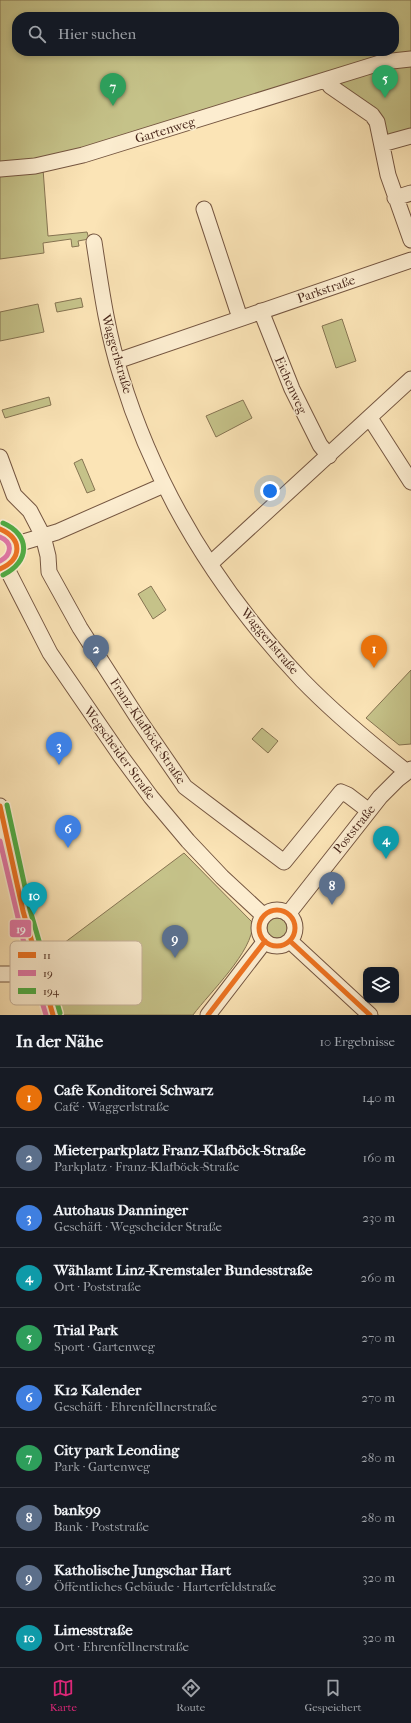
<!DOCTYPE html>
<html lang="de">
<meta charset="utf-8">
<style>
body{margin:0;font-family:"IM FELL French Canon",serif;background:#20242c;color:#f1f3f6}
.controls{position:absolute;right:12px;bottom:12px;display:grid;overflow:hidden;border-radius:8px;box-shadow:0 2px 6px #0003}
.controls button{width:36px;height:36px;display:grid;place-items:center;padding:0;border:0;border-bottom:1px solid #363941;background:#171b24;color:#f1f3f6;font:20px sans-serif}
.you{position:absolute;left:270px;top:491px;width:14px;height:14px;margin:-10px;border:3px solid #fff;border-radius:50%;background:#1a73e8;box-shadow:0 0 0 6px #1a73e833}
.badge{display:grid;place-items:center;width:26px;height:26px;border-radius:50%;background:#db2777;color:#fff;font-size:13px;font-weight:700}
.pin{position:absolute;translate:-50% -33px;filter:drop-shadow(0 1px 2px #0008)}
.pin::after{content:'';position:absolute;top:21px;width:14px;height:12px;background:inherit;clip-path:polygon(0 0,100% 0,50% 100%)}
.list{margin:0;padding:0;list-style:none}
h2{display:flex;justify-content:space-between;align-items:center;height:52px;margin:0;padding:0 16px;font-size:17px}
h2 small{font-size:13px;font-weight:400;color:#9ea1a6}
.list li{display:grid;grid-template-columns:26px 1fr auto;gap:12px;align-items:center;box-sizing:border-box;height:60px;padding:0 16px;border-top:1px solid #363941}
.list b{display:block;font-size:15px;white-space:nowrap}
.list p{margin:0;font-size:13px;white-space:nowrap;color:#9ea1a6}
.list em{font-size:13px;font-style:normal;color:#9ea1a6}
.icon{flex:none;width:22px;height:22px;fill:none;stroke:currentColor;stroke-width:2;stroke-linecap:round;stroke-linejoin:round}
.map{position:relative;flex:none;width:411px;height:1015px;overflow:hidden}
.search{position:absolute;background:#171b24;box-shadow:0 2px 6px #0003;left:12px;right:12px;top:12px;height:44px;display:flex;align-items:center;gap:10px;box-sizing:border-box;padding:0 14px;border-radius:16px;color:#9ea1a6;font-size:15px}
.sheet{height:652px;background:#171b24}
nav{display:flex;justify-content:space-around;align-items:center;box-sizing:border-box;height:56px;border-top:1px solid #363941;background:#171b24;font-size:11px;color:#9ea1a6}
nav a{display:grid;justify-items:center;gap:2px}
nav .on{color:#db2777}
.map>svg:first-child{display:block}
.green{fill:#c5c289;stroke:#867452;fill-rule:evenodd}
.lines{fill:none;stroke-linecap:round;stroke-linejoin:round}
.minor-casing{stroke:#755641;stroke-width:17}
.minor{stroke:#fcedd0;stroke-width:15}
.bus-1-casing{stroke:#fcedd0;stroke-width:8}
.bus-2-casing{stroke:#fcedd0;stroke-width:8}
.bus-3-casing{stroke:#fcedd0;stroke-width:8}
.bus-1{stroke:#ed7423;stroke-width:5}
.bus-2{stroke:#e178a6;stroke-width:5}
.bus-3{stroke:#50ad45;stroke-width:5}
.labels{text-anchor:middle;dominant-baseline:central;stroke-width:3;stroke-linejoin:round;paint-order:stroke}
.street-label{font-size:13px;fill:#48261a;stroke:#fcedd0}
.key{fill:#fcedd0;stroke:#c6b199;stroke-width:1}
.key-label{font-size:11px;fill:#48261a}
.line-badge{stroke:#fcedd0;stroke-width:1.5}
.badge-label{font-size:11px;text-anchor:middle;font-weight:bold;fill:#fff}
</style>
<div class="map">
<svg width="411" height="1015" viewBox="0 0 411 1015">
<rect width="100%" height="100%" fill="#fbe4b6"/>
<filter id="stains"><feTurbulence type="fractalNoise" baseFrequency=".005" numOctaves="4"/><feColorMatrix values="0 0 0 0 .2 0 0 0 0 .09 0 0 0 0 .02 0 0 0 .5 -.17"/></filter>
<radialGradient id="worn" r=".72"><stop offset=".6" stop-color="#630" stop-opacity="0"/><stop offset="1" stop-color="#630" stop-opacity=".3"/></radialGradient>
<path class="green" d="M0,0H411V54L65,155L0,166ZM17,17H394V51H17Z
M411,61V133L389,139L382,116L377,109L340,84V81Z
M43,169L48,236L87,232L89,239L78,241L79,246L72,247L71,239L43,243L44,253L0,259V172Z
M81,298L83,307L57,312L55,303Z
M38,304L44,332L0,341V312Z
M342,319L356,361L336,368L322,326Z
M49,397L51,405L5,418L2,410Z
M243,400L252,418L216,437L206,416Z
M82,459L95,490L87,493L74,463Z
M151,586L166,610L153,619L138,594Z
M411,670V744L399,745L366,718Z
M262,728L278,741L268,753L252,739Z
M184,853L253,923C253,952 210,992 193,1015H62L44,958Z
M267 928a10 10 0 1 1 20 0a10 10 0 1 1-20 0Z"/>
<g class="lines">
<g class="minor-casing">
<path id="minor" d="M327,80L330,86L372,115L377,122L388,175L411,240
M382,144L411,136
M0,169L35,166L83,155L383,62L411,59
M395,198L411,193
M204,209L240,318
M94,242C101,288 107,332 121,376C156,490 220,593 302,680C334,713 370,743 407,772
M261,311L292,389L320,445L329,456
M117,361L411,260
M370,418L411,482
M0,457L14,495L30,511L43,536L48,556L49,572L80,628L139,720L185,787L284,862L341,792L348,795L369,811
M0,529C23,535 22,562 0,569
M17,544L57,532L164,485
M210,564L411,379
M6,567L50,653L120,755L151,797L188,841L222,877L264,916
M0,806C14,877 30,946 53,1015
M259 928a18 18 0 1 1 36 0a18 18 0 1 1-36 0Z
M288,914L380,797L398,779L411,769
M290,941L370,1015
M0,974H16L38,970
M208,1015L265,941"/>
</g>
<use href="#minor" class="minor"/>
<g class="bus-1-casing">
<path id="bus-1" d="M0,529C23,539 22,559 0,569
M0,806L23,911L53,1015
M259 928a18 18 0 1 1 36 0a18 18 0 1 1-36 0Z
M290,941L370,1015
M208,1015L265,941"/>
</g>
<g class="bus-2-casing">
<path id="bus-2" d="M0,537C13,542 12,555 0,561
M0,841L23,939L46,1015"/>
</g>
<g class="bus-3-casing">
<path id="bus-3" d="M3,523C31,535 30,562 3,575
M7,805L30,910L60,1013"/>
</g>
<use href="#bus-1" class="bus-1"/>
<use href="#bus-2" class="bus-2"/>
<use href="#bus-3" class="bus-3"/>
</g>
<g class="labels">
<g class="street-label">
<text transform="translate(165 130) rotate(-17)">Gartenweg</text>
<text transform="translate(326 289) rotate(-19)">Parkstraße</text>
<text transform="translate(117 354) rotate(74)">Waggerlstraße</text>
<text transform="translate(291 385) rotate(66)">Eichenweg</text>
<text transform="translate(270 641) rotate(50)">Waggerlstraße</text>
<text transform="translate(148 731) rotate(56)">Franz-Klafböck-Straße</text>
<text transform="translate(120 753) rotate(54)">Wegscheider Straße</text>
<text transform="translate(354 829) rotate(-51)">Poststraße</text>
</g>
</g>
<rect x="10" y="941" width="132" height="64" rx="6" class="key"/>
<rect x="18" y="952" width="18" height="6" fill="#ed7423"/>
<rect x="18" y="970" width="18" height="6" fill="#e178a6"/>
<rect x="18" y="988" width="18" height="6" fill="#50ad45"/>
<g class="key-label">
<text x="43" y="959">11</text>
<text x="43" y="977">19</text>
<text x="43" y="995">194</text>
</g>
<rect class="line-badge" x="9" y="919" width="23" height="19" rx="4" fill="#e178a6"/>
<g class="badge-label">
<text x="21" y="933">19</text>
</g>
<rect width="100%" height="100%" filter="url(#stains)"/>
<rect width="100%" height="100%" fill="url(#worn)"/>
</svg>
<div class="controls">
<button><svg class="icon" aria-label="layers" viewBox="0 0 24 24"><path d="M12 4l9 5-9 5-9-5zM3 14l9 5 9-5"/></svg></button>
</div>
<div class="you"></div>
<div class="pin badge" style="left:374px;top:668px;background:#e8710a">1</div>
<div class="pin badge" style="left:96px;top:668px;background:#5c6f8a">2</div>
<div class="pin badge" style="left:59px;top:765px;background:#3f7fe0">3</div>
<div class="pin badge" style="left:386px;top:859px;background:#0f9aa8">4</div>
<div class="pin badge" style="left:385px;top:98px;background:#2e9e5b">5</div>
<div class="pin badge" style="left:68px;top:848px;background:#3f7fe0">6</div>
<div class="pin badge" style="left:113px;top:106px;background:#2e9e5b">7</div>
<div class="pin badge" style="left:332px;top:905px;background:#5c6f8a">8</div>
<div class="pin badge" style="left:175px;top:958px;background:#5c6f8a">9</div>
<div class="pin badge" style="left:34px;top:915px;background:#0f9aa8">10</div>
<div class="search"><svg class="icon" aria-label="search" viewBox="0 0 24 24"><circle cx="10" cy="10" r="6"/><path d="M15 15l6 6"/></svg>Hier suchen</div>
</div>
<section class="sheet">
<h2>In der Nähe<small>10 Ergebnisse</small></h2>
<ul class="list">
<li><span class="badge" style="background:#e8710a">1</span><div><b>Cafe Konditorei Schwarz</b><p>Café · Waggerlstraße</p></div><em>140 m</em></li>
<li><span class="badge" style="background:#5c6f8a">2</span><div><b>Mieterparkplatz Franz-Klafböck-Straße</b><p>Parkplatz · Franz-Klafböck-Straße</p></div><em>160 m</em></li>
<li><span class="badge" style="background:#3f7fe0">3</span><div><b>Autohaus Danninger</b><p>Geschäft · Wegscheider Straße</p></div><em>230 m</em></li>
<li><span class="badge" style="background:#0f9aa8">4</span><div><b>Wählamt Linz-Kremstaler Bundesstraße</b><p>Ort · Poststraße</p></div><em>260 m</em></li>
<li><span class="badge" style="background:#2e9e5b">5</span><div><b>Trial Park</b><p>Sport · Gartenweg</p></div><em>270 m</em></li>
<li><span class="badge" style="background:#3f7fe0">6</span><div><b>K12 Kalender</b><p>Geschäft · Ehrenfellnerstraße</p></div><em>270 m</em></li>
<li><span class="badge" style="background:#2e9e5b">7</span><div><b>City park Leonding</b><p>Park · Gartenweg</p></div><em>280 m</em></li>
<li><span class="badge" style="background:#5c6f8a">8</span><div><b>bank99</b><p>Bank · Poststraße</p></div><em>280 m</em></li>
<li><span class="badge" style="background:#5c6f8a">9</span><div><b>Katholische Jungschar Hart</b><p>Öffentliches Gebäude · Harterfeldstraße</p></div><em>320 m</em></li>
<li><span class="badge" style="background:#0f9aa8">10</span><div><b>Limesstraße</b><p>Ort · Ehrenfellnerstraße</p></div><em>320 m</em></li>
</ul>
</section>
<nav>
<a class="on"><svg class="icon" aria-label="map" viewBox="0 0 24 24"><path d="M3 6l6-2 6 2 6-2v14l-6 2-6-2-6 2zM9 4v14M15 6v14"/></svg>Karte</a>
<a><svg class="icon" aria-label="directions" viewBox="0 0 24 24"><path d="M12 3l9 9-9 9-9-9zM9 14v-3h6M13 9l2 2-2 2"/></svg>Route</a>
<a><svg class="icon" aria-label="saved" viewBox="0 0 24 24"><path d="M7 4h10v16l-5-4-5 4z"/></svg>Gespeichert</a>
</nav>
